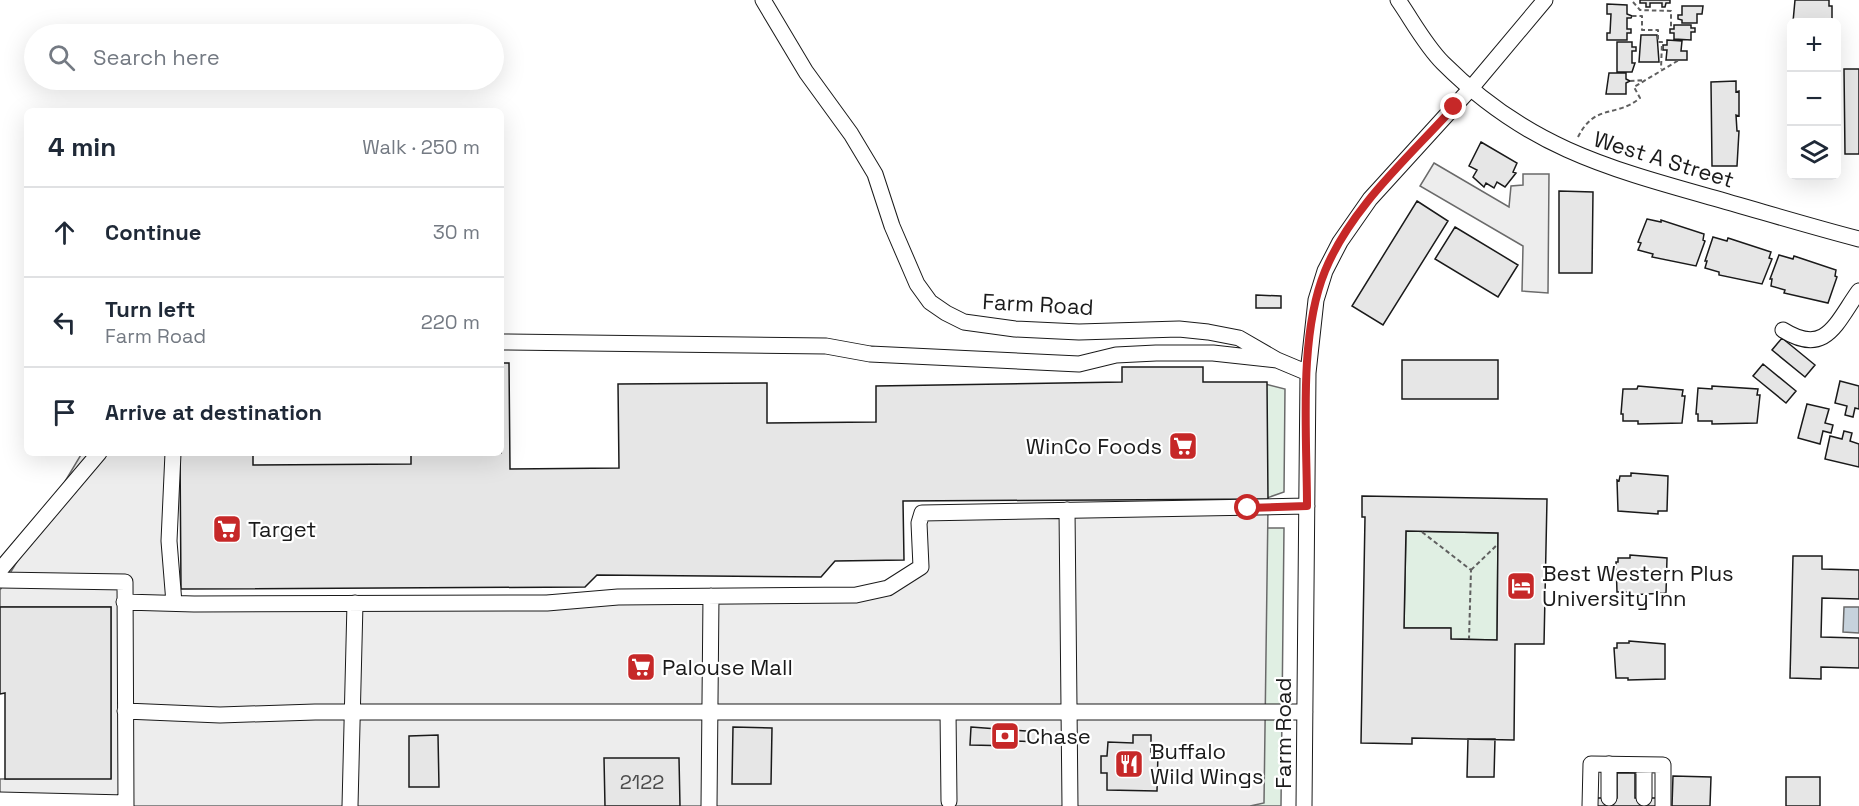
<!DOCTYPE html>
<meta charset="utf-8">
<style>
body{margin:0;font-family:"Space Grotesk",sans-serif;background:#f2f2f3;color:#1f2937}
.controls{position:absolute;right:18px;top:18px;display:grid;overflow:hidden;border-radius:9px;box-shadow:0 6px 24px #0002}
.controls button{width:54px;height:54px;display:grid;place-items:center;padding:0;border:0;border-bottom:2px solid #e0e1e3;background:#fff;color:#1f2937;font:30px sans-serif}
.stop{position:absolute;width:18px;height:18px;margin:-14px;border:4px solid #c62828;border-radius:50%;background:#fff}
.stop.end{background:#c62828;border-color:#fff;box-shadow:0 2px 6px #0008}
.list{margin:0;padding:0;list-style:none}
h2{display:flex;justify-content:space-between;align-items:center;height:78px;margin:0;padding:0 24px;font-size:26px}
h2 small{font-size:20px;font-weight:400;color:#747a83}
.list li{display:grid;grid-template-columns:39px 1fr auto;gap:18px;align-items:center;box-sizing:border-box;height:90px;padding:0 24px;border-top:2px solid #e0e1e3}
.list b{display:block;font-size:22px;white-space:nowrap}
.list p{margin:0;font-size:20px;white-space:nowrap;color:#747a83}
.list em{font-size:20px;font-style:normal;color:#747a83}
.icon{flex:none;width:33px;height:33px;fill:none;stroke:currentColor;stroke-width:2;stroke-linecap:round;stroke-linejoin:round}
.map{position:relative;flex:none;width:1859px;height:806px;overflow:hidden}
.search{position:absolute;background:#fff;box-shadow:0 6px 24px #0002;left:24px;top:24px;width:480px;height:66px;display:flex;align-items:center;gap:15px;box-sizing:border-box;padding:0 21px;border-radius:33px;color:#747a83;font-size:22px}
.panel{position:absolute;background:#fff;box-shadow:0 6px 24px #0002;left:24px;top:108px;width:480px;height:348px;border-radius:9px}
.map>svg:first-child{display:block}
.green{fill:#e0efe3;stroke:#6a6a6a;stroke-width:1.5}
.parking{fill:#ededed;stroke:#6a6a6a;stroke-width:1.5}
.water{fill:#c6d2dc;stroke:#6a6a6a;stroke-width:1.5}
.building{fill:#e6e6e6;stroke:#1a1a1a;stroke-width:1.5;fill-rule:evenodd}
.lines{fill:none;stroke-linecap:round;stroke-linejoin:round}
.minor-casing{stroke:#1a1a1a;stroke-width:17}
.path{stroke:#5f5f5f;stroke-width:2;stroke-dasharray:4.5 3;stroke-linecap:butt}
.minor{stroke:#fff;stroke-width:15}
.route{stroke:#c62828;stroke-width:8}
.labels{text-anchor:middle;dominant-baseline:central;stroke-width:4.5;stroke-linejoin:round;paint-order:stroke}
.number-label{font-size:20px;fill:#4d4d4d}
.street-label{font-size:22px;fill:#1a1a1a;stroke:#fff}
.poi-label{font-size:22px;fill:#1a1a1a;stroke:#fff;text-anchor:start}
</style>
<div class="map">
<svg width="1859" height="806" viewBox="0 0 1859 806">
<rect width="100%" height="100%" fill="#fff"/>
<path class="green" d="M1265,384L1285,389L1284,492L1264,499Z
M1260,528H1284L1281,806H1250L1260,803Z
M1406,531L1498,533L1497,640L1451,639L1450,628H1404Z"/>
<path class="parking" d="M1434,163L1509,207L1511,186L1523,185V174H1549L1548,293L1522,291L1523,246L1420,186Z
M82,453H173L174,602L183,604L887,588L921,567L922,513L1268,507L1264,803L1250,806H0V779L111,778V607H0V590Z"/>
<path class="water" d="M1844,607H1859V633L1843,632Z"/>
<path class="building" d="M1640,0H1670V3H1666L1665,7H1662V3H1650V7H1646V3H1640Z
M1795,0H1829V6H1832V22H1793Z
M1607,4L1627,5V14L1632,16L1631,18H1627V29H1631V33H1627V40H1607V33H1610L1611,14H1607Z
M1682,6H1703L1702,14H1697V23H1682V20L1678,19V15H1682Z
M1674,25H1691V28H1695V32H1691V40L1674,39V33H1670V29H1674Z
M1641,35H1657L1659,62H1639Z
M1667,40L1682,41L1681,51H1687V60H1666L1667,50H1663V45H1667Z
M1617,42H1632V47H1636V51H1632V63H1635L1632,72H1617Z
M1844,69H1859V154H1845Z
M1609,73H1626V79L1630,81L1626,83V94H1606Z
M1736,81V92L1739,91V116L1736,115L1737,131H1739L1737,166H1712L1711,82Z
M1481,142L1517,163L1513,172L1516,173L1505,187L1497,182L1494,188L1486,183L1484,187L1473,177L1477,170L1469,166Z
M1559,191L1593,192L1592,273H1559Z
M1417,201L1448,221L1383,325L1352,306Z
M1647,219L1661,222V220L1704,234L1703,240L1705,241L1696,266L1652,257L1653,254L1638,250L1641,243L1638,242Z
M1455,227L1518,265L1498,297L1435,259Z
M1713,237L1727,241L1728,238L1771,252L1769,258L1772,259L1762,284L1719,275V272L1705,268L1707,261H1705Z
M1779,255L1793,259L1794,256L1836,270L1835,276L1837,277L1828,303L1784,293L1785,290L1771,286L1772,279H1770Z
M1256,295L1281,296V308H1256Z
M1782,338L1815,365L1805,377L1772,350Z
M1402,360H1498V399H1402Z
M501,363H509L510,469L619,468L618,384L767,383V423L876,422V386L1122,382V367H1203V382H1267L1268,499L903,501L904,560L835,561L821,577L597,575L585,587L181,589L180,453H253V465L411,464V453H501Z
M1763,364L1796,391L1786,403L1753,376Z
M1840,381L1859,386V409L1855,408L1853,417L1845,415L1847,406L1835,403Z
M1638,386L1683,390L1682,396H1685L1682,423L1638,424V421H1623V414H1621L1623,389H1637Z
M1712,386L1758,389L1757,395H1760L1757,423L1712,424V421H1698V414H1696L1698,388L1712,389Z
M1807,404L1829,409L1825,423L1833,425L1831,433L1823,431L1820,444L1798,438Z
M1844,431L1852,433L1850,441L1859,444V467L1825,459L1830,436L1842,439Z
M1631,473L1668,476L1667,511H1658V514L1618,511L1617,480L1619,481L1620,476H1631Z
M1362,496L1547,499L1544,644H1515L1514,740L1412,738V744L1361,743L1365,517H1362ZM1406,531L1498,533L1497,640L1451,639V628H1404Z
M1630,555L1667,558L1666,593L1629,595V592H1617L1616,562H1618V558H1630Z
M1793,556H1822V569L1859,570V599L1822,598L1821,637L1859,638V668L1821,667V679L1790,678Z
M0,607H111V779H5V693L0,694Z
M1629,641L1665,644V679L1628,680V678H1616L1614,648H1617V643H1629Z
M733,727L772,728L771,784H732Z
M971,727L1039,732V742L1016,741L1015,746L970,745Z
M438,735L439,787H409V736Z
M1133,735H1151V752H1158L1157,791L1107,790V773H1101V756H1107L1108,742L1133,743Z
M1468,739H1495L1494,777H1467Z
M604,758H679L680,806H605Z
M1617,773H1635V798H1660V806H1593V798H1617Z
M1673,776L1711,777L1710,806H1672Z
M1786,777H1820V806H1786Z"/>
<g class="lines">
<g class="minor-casing">
<path id="minor" d="M763,0L806,72L851,134L875,174L892,226L917,284L930,302L946,313L964,322L1015,329L1079,332L1179,329L1208,332L1239,338L1277,360L1308,373
M1398,0C1412,20 1425,45 1443,63C1525,145 1603,167 1710,197C1760,211 1809,226 1859,239
M1783,330C1826,357 1836,323 1859,291
M501,342L826,346L870,354L1079,364L1116,355L1156,353H1213L1277,360
M173,453L169,541L174,603
M1067,510L1070,806
M0,570L99,453
M0,580L125,582L126,806
M124,602L194,604L547,603L618,597L856,595L888,588L921,567L919,523L922,513L1307,506
M125,711L220,715L315,712H1305
M948,712L949,801
M1609,764V798
M1644,798V765
M0,800L126,803
M350,806L355,603
M709,806L711,596
M1304,806L1308,373L1316,300L1325,271L1340,242L1370,199L1472,87L1545,0
M1590,806L1591,764L1663,765V806"/>
</g>
<path class="path" d="M1633,2L1640,10L1671,11V29
M1632,16H1642V30H1658V42H1662L1661,69
M1630,81L1645,80
M1578,137C1595,103 1616,118 1640,98L1634,87L1679,60
M1422,532L1471,570L1469,639
M1471,570L1498,544"/>
<use href="#minor" class="minor"/>
</g>
<g class="lines">
<path class="route" d="M1248,508L1307,506C1307,435 1298,337 1325,271C1351,207 1409,157 1454,107"/>
</g>
<defs>
<g id="supermarket-square" transform="scale(1.5)"><rect x="-9" y="-9" width="18" height="18" rx="4" fill="#c62828" stroke="#fff"/><path d="M-6-5.5h2.5l.6 2H6L4.5 2H-2.5L-4.4-4H-6ZM-1.5 3.2a1.3 1.3 0 1 0 .1 0ZM3 3.2a1.3 1.3 0 1 0 .1 0Z" fill="#fff"/></g>
<g id="hotel-square" transform="scale(1.5)"><rect x="-9" y="-9" width="18" height="18" rx="4" fill="#c62828" stroke="#fff"/><path d="M-6-4.5h1.5V1H6V5H4.5V3h-9V5H-6ZM-4 0a1.8 1.8 0 1 1 3.6 0ZM.5 0V-2.5h3Q6-2.5 6 0Z" fill="#fff"/></g>
<g id="bank-square" transform="scale(1.5)"><rect x="-9" y="-9" width="18" height="18" rx="4" fill="#c62828" stroke="#fff"/><path d="M-6-4H6V4H-6ZM0-2.3a2.3 2.3 0 1 0 0 4.6a2.3 2.3 0 1 0 0-4.6Z" fill="#fff"/></g>
<g id="restaurant-square" transform="scale(1.5)"><rect x="-9" y="-9" width="18" height="18" rx="4" fill="#c62828" stroke="#fff"/><path d="M-5-6h1v4h1v-4h1v4h1v-4h1v5L-1.5 .5V6h-2V.5L-5-1ZM5-6V6H3V1.5H1.5Q1.5-4 5-6Z" fill="#fff"/></g>
</defs>
<g fill-rule="evenodd">
<use href="#supermarket-square" x="1183" y="446"/>
<use href="#supermarket-square" x="227" y="529"/>
<use href="#hotel-square" x="1521" y="586"/>
<use href="#supermarket-square" x="641" y="667"/>
<use href="#bank-square" x="1005" y="736"/>
<use href="#restaurant-square" x="1129" y="764"/>
</g>
<g class="labels">
<g class="number-label">
<text x="642" y="782">2122</text>
</g>
<g class="street-label">
<text transform="translate(1664 159) rotate(17)">West A Street</text>
<text transform="translate(1038 304) rotate(3)">Farm Road</text>
<text transform="translate(1283 733) rotate(-90)">Farm Road</text>
</g>
<g class="poi-label">
<text x="1162" y="446" text-anchor="end">WinCo Foods</text>
<text x="248" y="529">Target</text>
<text x="1542" y="573">Best Western Plus<tspan x="1542" dy="25">University Inn</tspan></text>
<text x="662" y="667">Palouse Mall</text>
<text x="1026" y="736">Chase</text>
<text x="1150" y="751">Buffalo<tspan x="1150" dy="25">Wild Wings</tspan></text>
</g>
</g>
</svg>
<div class="controls">
<button>+</button>
<button>−</button>
<button><svg class="icon" aria-label="layers" viewBox="0 0 24 24"><path d="M12 4l9 5-9 5-9-5zM3 14l9 5 9-5"/></svg></button>
</div>
<div class="stop" style="left:1248px;top:508px"></div>
<div class="stop end" style="left:1454px;top:107px"></div>
<div class="search"><svg class="icon" aria-label="search" viewBox="0 0 24 24"><circle cx="10" cy="10" r="6"/><path d="M15 15l6 6"/></svg>Search here</div>
<section class="panel">
<h2>4 min<small>Walk · 250 m</small></h2>
<ul class="list">
<li><svg class="icon" aria-label="ahead" viewBox="0 0 24 24"><path d="M12 20V5M6 11l6-6 6 6"/></svg><div><b>Continue</b></div><em>30 m</em></li>
<li><svg class="icon" aria-label="left" viewBox="0 0 24 24"><path d="M17 20v-9H6M10 6l-5 5 5 5"/></svg><div><b>Turn left</b><p>Farm Road</p></div><em>220 m</em></li>
<li><svg class="icon" aria-label="arrive" viewBox="0 0 24 24"><path d="M6 21V4h12l-3 4 3 4H6"/></svg><div><b>Arrive at destination</b></div></li>
</ul>
</section>
</div>
